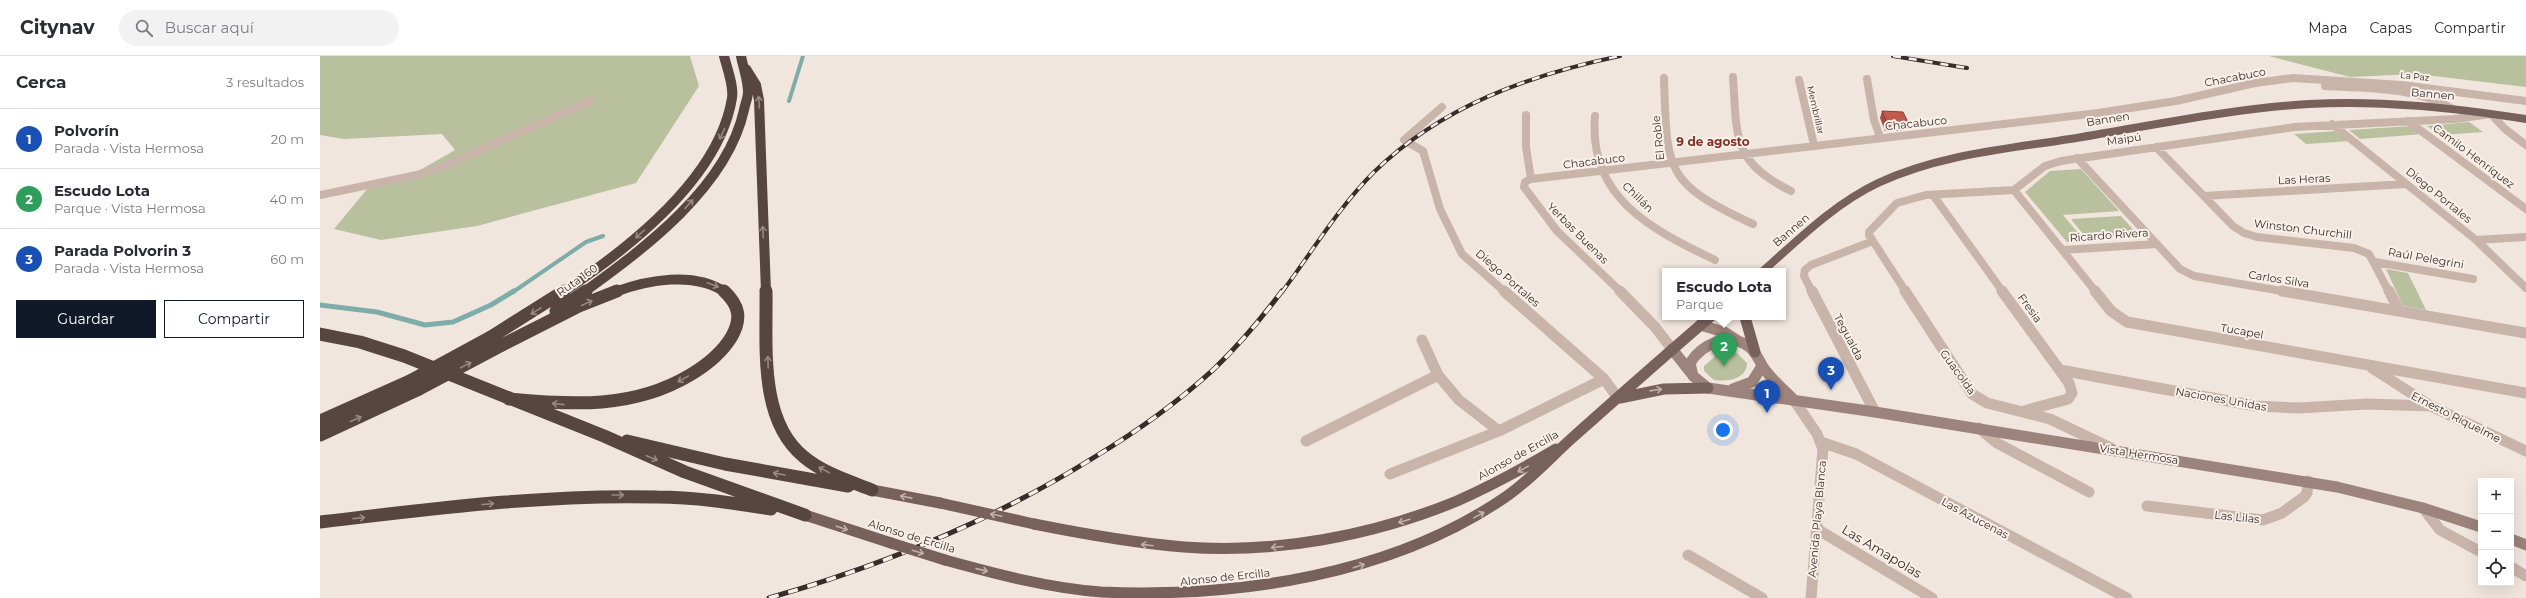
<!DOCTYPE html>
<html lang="es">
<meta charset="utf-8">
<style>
body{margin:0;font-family:Montserrat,sans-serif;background:#f2f2f3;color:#2b2b33}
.controls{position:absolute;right:12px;bottom:12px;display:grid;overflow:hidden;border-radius:0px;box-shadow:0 4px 16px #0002}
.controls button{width:36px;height:36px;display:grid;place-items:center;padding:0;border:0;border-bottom:1px solid #e1e1e2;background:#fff;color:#2b2b33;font:20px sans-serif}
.you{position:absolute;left:1403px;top:374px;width:14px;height:14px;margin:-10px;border:3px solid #fff;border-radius:50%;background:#1a73e8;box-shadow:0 0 0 6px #1a73e833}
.badge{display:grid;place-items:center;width:26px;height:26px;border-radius:50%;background:#111827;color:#fff;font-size:13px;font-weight:700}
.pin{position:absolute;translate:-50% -33px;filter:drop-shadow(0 1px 2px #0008)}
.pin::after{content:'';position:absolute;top:21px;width:14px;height:12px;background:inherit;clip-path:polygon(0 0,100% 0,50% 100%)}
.popup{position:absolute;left:1342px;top:212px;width:124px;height:52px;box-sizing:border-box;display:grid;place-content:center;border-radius:0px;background:#fff;filter:drop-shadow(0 1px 3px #0005);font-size:13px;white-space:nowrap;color:#7c7c81}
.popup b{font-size:15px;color:#2b2b33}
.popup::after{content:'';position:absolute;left:50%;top:100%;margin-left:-8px;border:8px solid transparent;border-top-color:#fff}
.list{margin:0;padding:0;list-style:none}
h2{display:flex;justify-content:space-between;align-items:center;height:52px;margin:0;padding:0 16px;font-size:17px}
h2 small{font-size:13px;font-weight:400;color:#7c7c81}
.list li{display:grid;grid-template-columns:26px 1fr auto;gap:12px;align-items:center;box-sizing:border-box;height:60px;padding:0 16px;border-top:1px solid #e1e1e2}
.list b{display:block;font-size:15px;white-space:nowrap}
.list p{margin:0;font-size:13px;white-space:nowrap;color:#7c7c81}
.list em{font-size:13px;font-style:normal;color:#7c7c81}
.actions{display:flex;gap:8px;padding:12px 16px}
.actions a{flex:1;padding:9px 0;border:1px solid #111827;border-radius:0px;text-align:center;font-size:14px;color:#111827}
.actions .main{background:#111827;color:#fff}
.icon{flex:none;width:22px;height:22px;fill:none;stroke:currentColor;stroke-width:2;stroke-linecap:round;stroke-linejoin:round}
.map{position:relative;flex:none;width:2206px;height:542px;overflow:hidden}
header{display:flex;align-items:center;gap:24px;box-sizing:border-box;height:56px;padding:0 20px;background:#fff;border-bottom:1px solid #e1e1e2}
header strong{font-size:19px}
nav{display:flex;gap:22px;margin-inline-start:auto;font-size:14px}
.search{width:280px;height:36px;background:#f2f2f3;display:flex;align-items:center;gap:10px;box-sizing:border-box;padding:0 14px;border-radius:22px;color:#7c7c81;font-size:15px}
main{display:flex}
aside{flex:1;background:#fff}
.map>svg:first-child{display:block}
.green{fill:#b8c09e}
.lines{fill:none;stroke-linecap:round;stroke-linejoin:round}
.stream-far1{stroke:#7eada9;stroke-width:4}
.stream{stroke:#7eada9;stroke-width:5}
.minor-far1{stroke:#c9b4aa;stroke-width:8}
.minor{stroke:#c9b4aa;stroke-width:11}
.tertiary{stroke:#c9b4aa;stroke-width:11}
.secondary{stroke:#9c837b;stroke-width:11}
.primary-far1{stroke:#78615b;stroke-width:8}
.primary{stroke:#78615b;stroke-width:11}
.motorway-far1{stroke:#574541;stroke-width:10}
.motorway{stroke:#574541;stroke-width:13}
.rail-far1-casing{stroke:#372c29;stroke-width:4}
.rail-casing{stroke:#372c29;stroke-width:5}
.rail-far1{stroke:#f9f0ea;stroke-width:2.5;stroke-dasharray:8;stroke-linecap:butt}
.rail{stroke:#f9f0ea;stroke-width:3.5;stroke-dasharray:10;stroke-linecap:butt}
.primary-bridge{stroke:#78615b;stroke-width:11}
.motorway-bridge{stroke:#574541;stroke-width:13}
.wall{fill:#a54e42}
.building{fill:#c05b4d;stroke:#864036}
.oneway{stroke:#988985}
.oneway2{stroke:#bfb0aa}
.labels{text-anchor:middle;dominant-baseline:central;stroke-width:4;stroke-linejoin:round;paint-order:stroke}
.far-street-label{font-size:9px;fill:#372c29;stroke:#f9f0ea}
.street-label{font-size:11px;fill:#372c29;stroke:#f9f0ea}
.neighbourhood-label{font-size:12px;font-weight:bold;fill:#823126;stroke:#f9f0ea}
.near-street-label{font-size:13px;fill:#372c29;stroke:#f9f0ea}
</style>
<header>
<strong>Citynav</strong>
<div class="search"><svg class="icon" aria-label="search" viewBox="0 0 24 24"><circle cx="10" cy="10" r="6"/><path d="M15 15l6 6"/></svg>Buscar aquí</div>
<nav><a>Mapa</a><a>Capas</a><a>Compartir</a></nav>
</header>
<main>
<aside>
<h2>Cerca<small>3 resultados</small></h2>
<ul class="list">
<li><span class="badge" style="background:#1a4fb4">1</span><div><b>Polvorín</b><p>Parada · Vista Hermosa</p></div><em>20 m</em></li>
<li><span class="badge" style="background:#2e9e5b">2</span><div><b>Escudo Lota</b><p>Parque · Vista Hermosa</p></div><em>40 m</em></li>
<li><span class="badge" style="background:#1a4fb4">3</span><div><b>Parada Polvorin 3</b><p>Parada · Vista Hermosa</p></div><em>60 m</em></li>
</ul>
<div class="actions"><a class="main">Guardar</a><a>Compartir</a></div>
</aside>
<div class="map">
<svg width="2206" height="542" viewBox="0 0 2206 542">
<rect width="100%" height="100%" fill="#f1e6de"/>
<path class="green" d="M0,0H370L379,30L316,127L157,170L61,184L14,173L48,132L102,113L135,94L122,78L24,83L0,79Z
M1949,0H2206V31L2097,18L2030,21Z
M2149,66L2163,76L2121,79L2107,70Z
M2092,70L2103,78L2040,83L2029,74Z
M2017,75L2030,85L1986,88L1974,78Z
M1761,113L1799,155L1743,159L1765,185L1747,186L1705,136L1730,115Z
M1801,160L1818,179L1766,182L1751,163Z
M2066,213L2088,217L2106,254L2083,250Z
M1405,295L1417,297L1427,307C1427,323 1407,326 1394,324L1384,315V310L1399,297Z"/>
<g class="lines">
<path class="stream-far1" d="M469,45L483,0
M193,236L266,186L283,180"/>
<path class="stream" d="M0,249L57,256L105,269L133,266L171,249L194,235"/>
<path class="minor-far1" d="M1413,21C1417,81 1412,106 1471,135
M1344,22C1347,115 1344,127 1433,168
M1547,23L1554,64L1560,81
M1479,24L1494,89
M2005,30C2047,32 2096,31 2133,53
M1122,51L1084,84L1103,95L1120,153L1142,198L1185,236
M1206,59V91L1211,123
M1275,60C1268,142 1331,173 1395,204
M2088,65L2206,153
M2012,68L2156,184L2206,232
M1836,91L1913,170L1924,177L1937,181L2034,192L2049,198L2069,236
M1757,102L1860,213L1874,220L1968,236
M1694,134L1776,236
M0,139L97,119L124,110L270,45
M1613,139L1683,236
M1884,140L2086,128
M2156,184L2206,181
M1743,194L1837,188
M2055,206L2153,223
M1301,236L1237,175L1204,131L1205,126L1211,123L1778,57L1856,45L1935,27L1973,22L2082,29L2206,45
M1492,236L1484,220L1485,214L1491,209L1553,185
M1586,236L1549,179V176L1577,147L1606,139L1694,134L1725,110L1741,105L1975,71L2135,63L2171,58L2185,73L2206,89"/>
<path class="minor" d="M1184,235L1284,323L1298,342
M1300,235L1335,271L1352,293
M1492,235L1555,356
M1585,235L1652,338L1667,347L1730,363L1791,392
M1682,235L1749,327L1752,337L1748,343L1704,355
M1775,235L1791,255L1807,266L2206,337
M1962,235L2206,277
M2069,235L2079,254
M1102,284L1118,319L1139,344L1179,375
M2052,312L2111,350L2206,395
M1740,314L1936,350L1979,352L2047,348L2111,350
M1659,372L1677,387L1769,436
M986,385L1118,319
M1501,386L1536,398L1807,542
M1070,418L1179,375L1284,323
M1827,450L1943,464L1962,457L1984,441L1987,437L1988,425
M2103,452L2120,474L2161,496
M1497,473L1612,542
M1368,499L1442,542
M2191,511L2206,520"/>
<path class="tertiary" d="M1474,344L1497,378L1503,393L1491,542"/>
<path class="secondary" d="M1380,269L1404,276L1418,285
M1352,293L1371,317
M1413,333L1432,326L1442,310
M1474,344C1465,334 1454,326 1446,315C1439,307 1438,297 1428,290C1408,276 1382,288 1370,307L1373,320L1388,332L1555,356L2017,431L2103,452L2161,471
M2191,483L2206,489"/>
<path class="primary-far1" d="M1443,215C1479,183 1514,148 1558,127C1618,99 1685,93 1750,83C1829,70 1908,53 1989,48C2062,44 2134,52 2206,63"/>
<path class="primary" d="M1425,261L1435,296
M1300,342L1344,333L1388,332
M552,434L620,447
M485,459L571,487
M714,468C764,478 813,487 864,491C955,498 1052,480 1137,445C1171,430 1204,412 1236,393
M625,504C676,518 728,532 781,536C918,542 1073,519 1187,440C1210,424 1230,402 1251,383C1297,342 1343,301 1390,261"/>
<path class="motorway-far1" d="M426,13L436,29L439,44L446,236
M243,236C308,193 399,123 412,42C414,30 407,12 404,0
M264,236C325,192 407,131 424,54C425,48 428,42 428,36C428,24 423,11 421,0
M295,236C327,224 374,215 405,236"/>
<path class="motorway" d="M446,235C447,288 438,364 484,401C503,417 529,425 552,434
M236,255L266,235
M0,278L40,286L84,300L284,380L365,416L485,459
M171,281L244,235
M182,289L259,250L297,235
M189,343C252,349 313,353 370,319C387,309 402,297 412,280C422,262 419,249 404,235
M0,365L90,325
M0,379L99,333
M307,385L405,408L528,430
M0,466C112,453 224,438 337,441C375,441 413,447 451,453"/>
<g class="rail-far1-casing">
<path id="rail-far1" d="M1573,0L1647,12
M962,236C992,196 1018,152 1054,116C1122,50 1209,19 1300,0"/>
</g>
<g class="rail-casing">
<path id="rail" d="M449,542C564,509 672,465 773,402C816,376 857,347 894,313C919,289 941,263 962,235"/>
</g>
<use href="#rail-far1" class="rail-far1"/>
<use href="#rail" class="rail"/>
<path class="primary-bridge" d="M620,447L714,468
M571,487L625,504"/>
<path class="motorway-bridge" d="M90,325L171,281
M99,333L182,289"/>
</g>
<path class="wall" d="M1562,55L1588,66L1585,74L1574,75H1565L1560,62Z"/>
<path class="building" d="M1562,55L1583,56L1588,66L1576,67H1567Z"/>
<defs><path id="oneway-shaft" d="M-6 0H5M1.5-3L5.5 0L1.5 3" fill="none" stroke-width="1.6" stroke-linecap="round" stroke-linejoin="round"/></defs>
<g class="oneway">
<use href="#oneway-shaft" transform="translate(439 46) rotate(-94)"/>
<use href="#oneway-shaft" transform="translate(402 78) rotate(115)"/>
<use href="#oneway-shaft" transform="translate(369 148) rotate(-48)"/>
<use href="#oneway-shaft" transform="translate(443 176) rotate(-92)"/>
<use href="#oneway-shaft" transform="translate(320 178) rotate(138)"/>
<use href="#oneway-shaft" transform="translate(393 229) rotate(21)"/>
<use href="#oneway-shaft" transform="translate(267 247) rotate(-25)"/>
<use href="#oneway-shaft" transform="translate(216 255) rotate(148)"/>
<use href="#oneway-shaft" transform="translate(448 306) rotate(-92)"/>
<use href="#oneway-shaft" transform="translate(146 309) rotate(-28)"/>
<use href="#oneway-shaft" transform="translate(363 323) rotate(151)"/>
<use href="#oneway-shaft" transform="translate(238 348) rotate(-174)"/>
<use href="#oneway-shaft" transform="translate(36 363) rotate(-24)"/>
<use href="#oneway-shaft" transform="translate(332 402) rotate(23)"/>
<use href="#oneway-shaft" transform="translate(504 414) rotate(-152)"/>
<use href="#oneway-shaft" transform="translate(459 418) rotate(-170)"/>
<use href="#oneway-shaft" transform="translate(298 439)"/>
<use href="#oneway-shaft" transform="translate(168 448) rotate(-6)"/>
<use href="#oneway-shaft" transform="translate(39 462) rotate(-6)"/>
</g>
<g class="oneway2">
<use href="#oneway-shaft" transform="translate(1336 334) rotate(-8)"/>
<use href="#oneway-shaft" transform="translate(1203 413) rotate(151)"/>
<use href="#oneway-shaft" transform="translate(586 441) rotate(-169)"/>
<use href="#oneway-shaft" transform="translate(676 459) rotate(-168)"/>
<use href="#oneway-shaft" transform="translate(1159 459) rotate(-29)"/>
<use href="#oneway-shaft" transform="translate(1084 465) rotate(163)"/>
<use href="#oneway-shaft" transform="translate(522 472) rotate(18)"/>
<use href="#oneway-shaft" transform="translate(827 489) rotate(-173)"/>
<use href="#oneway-shaft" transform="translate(957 491) rotate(175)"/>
<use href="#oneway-shaft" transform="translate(598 496) rotate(17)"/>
<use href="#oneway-shaft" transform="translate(1039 510) rotate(-17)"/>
<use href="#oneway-shaft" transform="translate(662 514) rotate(13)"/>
</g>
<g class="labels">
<g class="far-street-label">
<text transform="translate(2095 20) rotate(6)">La Paz</text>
<text transform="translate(1496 54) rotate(77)">Membrillar</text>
</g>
<g class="street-label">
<text transform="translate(1915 21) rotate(-11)">Chacabuco</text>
<text transform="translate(2113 38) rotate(5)">Bannen</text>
<text transform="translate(1788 63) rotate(-9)">Bannen</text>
<text transform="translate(1596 67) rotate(-6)">Chacabuco</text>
<text transform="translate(1338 82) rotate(-96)">El Roble</text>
<text transform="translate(1804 83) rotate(-8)">Maipú</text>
<text transform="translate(2154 100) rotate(37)">Camilo Henríquez</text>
<text transform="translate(1274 105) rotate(-7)">Chacabuco</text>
<text transform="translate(1984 123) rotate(-3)">Las Heras</text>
<text transform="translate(2119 139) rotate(39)">Diego Portales</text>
<text transform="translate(1318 141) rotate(44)">Chillán</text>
<text transform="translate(1983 173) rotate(7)">Winston Churchill</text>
<text transform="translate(1471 174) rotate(-41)">Bannen</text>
<text transform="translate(1258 177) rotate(45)">Yerbas Buenas</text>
<text transform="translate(1789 179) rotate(-4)">Ricardo Rivera</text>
<text transform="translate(2106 202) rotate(10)">Raúl Pelegrini</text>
<text transform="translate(1188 222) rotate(41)">Diego Portales</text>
<text transform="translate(1959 223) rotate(9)">Carlos Silva</text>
<text transform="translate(257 224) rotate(-35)">Ruta 160</text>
<text transform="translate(1710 252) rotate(54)">Fresia</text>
<text transform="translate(1922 275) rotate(10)">Tucapel</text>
<text transform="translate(1529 281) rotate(62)">Tegualda</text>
<text transform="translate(1638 316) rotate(54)">Guacolda</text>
<text transform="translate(1901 343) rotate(10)">Naciones Unidas</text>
<text transform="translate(2136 361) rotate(27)">Ernesto Riquelme</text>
<text transform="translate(1819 398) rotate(9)">Vista Hermosa</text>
<text transform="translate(1198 399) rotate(-29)">Alonso de Ercilla</text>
<text transform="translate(1917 461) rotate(6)">Las Lilas</text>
<text transform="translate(1655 462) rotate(28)">Las Azucenas</text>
<text transform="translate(1497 463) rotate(-85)">Avenida Playa Blanca</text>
<text transform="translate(592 480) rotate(17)">Alonso de Ercilla</text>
<text transform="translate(905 521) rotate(-6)">Alonso de Ercilla</text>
</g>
<g class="neighbourhood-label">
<text x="1393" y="85">9 de agosto</text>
</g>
<g class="near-street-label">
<text transform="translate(1562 495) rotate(31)">Las Amapolas</text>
</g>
</g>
</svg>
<div class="controls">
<button>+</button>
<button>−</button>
<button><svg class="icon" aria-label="locate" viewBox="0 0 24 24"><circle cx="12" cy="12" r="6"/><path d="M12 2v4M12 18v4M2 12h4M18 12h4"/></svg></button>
</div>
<div class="you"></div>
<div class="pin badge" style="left:1447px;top:357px;background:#1a4fb4">1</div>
<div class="pin badge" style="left:1404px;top:310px;background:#2e9e5b">2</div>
<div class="popup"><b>Escudo Lota</b>Parque</div>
<div class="pin badge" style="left:1511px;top:334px;background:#1a4fb4">3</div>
</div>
</main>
